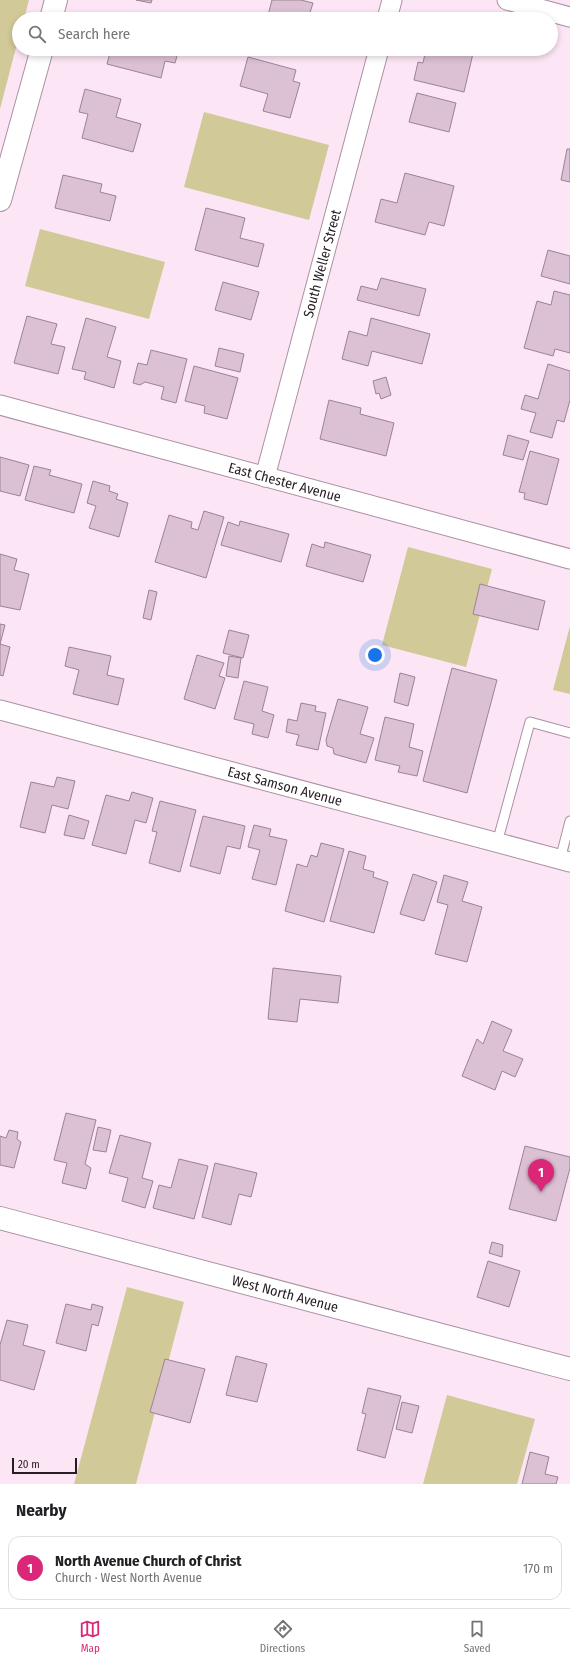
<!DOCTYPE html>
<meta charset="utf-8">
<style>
body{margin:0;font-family:"Fira Sans Condensed",sans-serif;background:#f2f2f2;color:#202124}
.scale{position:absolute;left:12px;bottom:10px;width:65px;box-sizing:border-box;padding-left:4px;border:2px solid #261c23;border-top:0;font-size:11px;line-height:14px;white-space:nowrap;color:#261c23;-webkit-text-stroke:3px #fce5f4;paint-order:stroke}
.you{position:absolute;left:375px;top:655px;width:14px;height:14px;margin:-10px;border:3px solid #fff;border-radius:50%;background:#1a73e8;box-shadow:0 0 0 6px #1a73e833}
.badge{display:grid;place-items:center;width:26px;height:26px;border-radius:50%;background:#db2777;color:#fff;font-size:13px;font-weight:700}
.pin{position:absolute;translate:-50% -33px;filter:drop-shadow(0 1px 2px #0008)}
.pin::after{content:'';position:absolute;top:21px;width:14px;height:12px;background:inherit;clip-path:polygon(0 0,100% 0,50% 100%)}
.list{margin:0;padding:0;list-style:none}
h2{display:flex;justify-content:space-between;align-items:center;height:52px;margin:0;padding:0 16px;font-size:17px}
h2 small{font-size:13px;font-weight:400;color:#757577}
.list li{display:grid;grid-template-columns:26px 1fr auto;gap:12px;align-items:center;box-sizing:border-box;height:64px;margin:0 8px 8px;padding:0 8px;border:1px solid #e0e0e0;border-radius:12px}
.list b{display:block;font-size:15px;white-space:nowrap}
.list p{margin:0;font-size:13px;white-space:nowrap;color:#757577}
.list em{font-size:13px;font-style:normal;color:#757577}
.icon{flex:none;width:22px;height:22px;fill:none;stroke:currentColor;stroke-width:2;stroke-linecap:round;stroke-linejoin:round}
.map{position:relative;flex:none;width:570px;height:1484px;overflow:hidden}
.search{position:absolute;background:#fff;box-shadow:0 2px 6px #0003;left:12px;right:12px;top:12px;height:44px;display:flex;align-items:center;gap:10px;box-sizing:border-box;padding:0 14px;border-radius:22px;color:#757577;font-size:15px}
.sheet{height:124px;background:#fff}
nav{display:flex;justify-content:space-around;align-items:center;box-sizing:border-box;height:56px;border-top:1px solid #e0e0e0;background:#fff;font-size:11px;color:#757577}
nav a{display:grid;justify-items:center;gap:2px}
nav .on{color:#db2777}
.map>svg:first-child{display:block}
.green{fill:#d2c998}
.building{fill:#dcc1d4;stroke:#9c8394}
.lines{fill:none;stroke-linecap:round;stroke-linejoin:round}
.service-casing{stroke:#ab91a3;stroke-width:11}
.minor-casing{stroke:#ab91a3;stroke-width:21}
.tertiary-casing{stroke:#ab91a3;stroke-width:24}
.service{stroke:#fff;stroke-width:9}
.minor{stroke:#fff;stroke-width:19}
.tertiary{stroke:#fff;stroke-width:22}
.labels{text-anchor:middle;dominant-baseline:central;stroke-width:3;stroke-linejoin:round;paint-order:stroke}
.street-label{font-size:14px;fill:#261c23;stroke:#fce5f4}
</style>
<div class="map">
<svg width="570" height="1484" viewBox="0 0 570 1484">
<rect width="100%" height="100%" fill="#fce5f4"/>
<path class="green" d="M0,0H29L24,19H19V36L0,109Z
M204,112L329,145L309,220L184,187Z
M40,229L165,262L149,319L25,286Z
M408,547L492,569L466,667L382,645Z
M570,626V694L553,690Z
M127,1287L184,1302L136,1484H74Z
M447,1395L535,1419L517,1484H423Z"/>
<path class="building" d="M136,0H152L151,3Z
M272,0H301L313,3L308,19H267Z
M111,49H179L175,63L165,61L161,78L107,64Z
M426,49H474L464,92L414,80L418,62L423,63Z
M248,57L296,70L293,81L300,83L290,118L263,111L268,94L240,86Z
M85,89L121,99L116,117L141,124L133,152L82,138L88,114L79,112Z
M417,93L456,103L449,132L409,122Z
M567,149H570V182L561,180Z
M405,173L454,186L444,226L429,222L425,235L375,222L381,199L397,203Z
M63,175L102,184L100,192L116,196L110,221L55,208Z
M206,208L245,218L240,238L264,244L258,267L195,250Z
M548,250L570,256V284L541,276Z
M381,278L426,289L419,316L357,300L361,286L377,290Z
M223,282L259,292L251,320L215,310Z
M554,291L570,295V353L555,349L553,356L524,348L537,301L551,305Z
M27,316L57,324L51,344L65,347L58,374L14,363Z
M86,318L116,327L107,357L121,361L114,388L84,379L86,372L72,369Z
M371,318L430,334L422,364L372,351L368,366L342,359L349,331L367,336Z
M219,348L244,354L240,372L215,366Z
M151,350L187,359L176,403L161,399L164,387L145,382L140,385L133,383L138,363L147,365Z
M548,364L570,371V400L564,422L557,420L552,438L530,432L536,413L521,409L525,395L538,399Z
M194,366L238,378L227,419L204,413L205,406L185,401Z
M386,377L391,395L381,399L379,393L376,394L373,381Z
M329,400L361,408L360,414L394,423L386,456L320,439Z
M508,435L529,441L523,460L503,455Z
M530,451L559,459L547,505L524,499L525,493L519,492Z
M0,457L29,465L20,496L0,491Z
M34,466L51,470L49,475L82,484L74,513L25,500Z
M93,481L110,486L109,491L118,494L116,499L128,503L119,537L89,528L96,506L87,503Z
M204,511L224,517L206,578L155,562L169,515L192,522L191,528L198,530Z
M240,521L289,534L281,562L221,545L228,522L239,526Z
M325,542L371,555L363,582L306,566L312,544L324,548Z
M0,554L17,559L14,570L29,574L20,610L0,606Z
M480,584L545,601L538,630L473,614Z
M149,590L157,592L151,620L143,618Z
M0,624L5,625L0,644L10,647L3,676L0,675Z
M229,630L249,635L243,658L223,653Z
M69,647L111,656L107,675L124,679L118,705L73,694L79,670L65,666Z
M197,655L224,663L219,676L225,678L215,709L184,699Z
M229,656L241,658L238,678L226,676Z
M452,668L497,680L467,793L423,781Z
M400,673L415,677L408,706L394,702Z
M244,681L268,687L262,711L274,715L268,738L252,734L254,724L234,719Z
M338,699L368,707L360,734L374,738L366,763L334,754L333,748L327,746L326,740Z
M301,703L316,706L315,711L326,713L318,750L296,745L299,735L286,732L288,719L297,721Z
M385,717L414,724L409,747L423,751L417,776L398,772L400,766L375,760Z
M57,777L75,781L68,809L52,805L45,833L20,827L31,782L54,787Z
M132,792L153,798L146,823L135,820L126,854L92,845L106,795L129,801Z
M160,801L196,810L180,872L149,863L157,832L152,831Z
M69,815L89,821L84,839L64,835Z
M203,816L245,826L240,849L227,846L220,874L190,866Z
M254,825L271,829L269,836L287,840L276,885L252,879L260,850L248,847Z
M321,843L344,849L324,922L285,911L297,864L307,867L311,855L317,857Z
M349,851L366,856L363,869L374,872L373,877L388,882L374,933L330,921Z
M413,874L437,882L424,921L400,914Z
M444,875L468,882L462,901L482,907L467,962L435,954L448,905L437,902Z
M273,968L341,976L338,1003L300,999L297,1022L268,1019Z
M492,1021L512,1030L503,1051L523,1059L515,1077L502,1071L495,1090L462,1076L477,1039L483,1044Z
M66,1113L96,1120L85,1164L91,1168L86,1189L62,1183L67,1163L54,1160Z
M98,1127L111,1130L106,1152L93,1150Z
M9,1130L18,1132L17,1139L21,1142L14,1168L0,1165V1136L6,1138Z
M120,1135L151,1143L142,1178L153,1181L145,1208L122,1201L128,1178L109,1173Z
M525,1146L570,1157V1168L556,1221L509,1209Z
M179,1159L208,1166L194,1219L153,1208L159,1185L171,1188Z
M215,1163L257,1173L251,1197L239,1194L231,1225L202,1217Z
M492,1242L503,1245L502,1257L489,1253Z
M488,1261L520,1271L509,1307L477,1297Z
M66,1304L91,1310L92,1304L103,1307L98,1326L92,1324L86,1351L56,1343Z
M7,1320L28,1325L23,1345L45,1351L34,1390L0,1380V1345Z
M236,1356L267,1364L257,1402L226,1395Z
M165,1359L205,1369L190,1423L150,1412Z
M368,1388L401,1396L385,1458L357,1450L366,1414L362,1413Z
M402,1402L419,1406L412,1433L396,1429Z
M530,1452L549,1457L545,1474L558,1477L556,1484H522Z"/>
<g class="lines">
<g class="service-casing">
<path id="service" d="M497,843L530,722L570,733
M560,860L570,821"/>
</g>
<g class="minor-casing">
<g id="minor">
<path d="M507,0L570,17"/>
<path d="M387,19L392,0"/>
<path id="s1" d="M0,405L570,559"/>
<path id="s2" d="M265,477L379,49"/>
<path id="s3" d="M0,710L570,862"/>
</g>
</g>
<g class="tertiary-casing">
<g id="tertiary">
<path d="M51,19L56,0"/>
<path d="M0,200L42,49"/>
<path id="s4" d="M0,1218L570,1369"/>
</g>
</g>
<use href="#service" class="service"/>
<use href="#minor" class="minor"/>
<use href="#tertiary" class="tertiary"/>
</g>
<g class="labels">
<g class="street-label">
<text stroke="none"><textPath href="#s2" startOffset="221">South Weller Street</textPath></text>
<text stroke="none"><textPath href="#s1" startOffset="295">East Chester Avenue</textPath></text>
<text stroke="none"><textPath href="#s3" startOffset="295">East Samson Avenue</textPath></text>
<text stroke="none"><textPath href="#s4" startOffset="295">West North Avenue</textPath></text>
</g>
</g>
</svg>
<div class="scale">20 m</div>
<div class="you"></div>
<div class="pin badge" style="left:541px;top:1192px">1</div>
<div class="search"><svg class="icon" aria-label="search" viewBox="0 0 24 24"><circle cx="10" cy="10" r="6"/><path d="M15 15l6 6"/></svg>Search here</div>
</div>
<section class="sheet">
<h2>Nearby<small></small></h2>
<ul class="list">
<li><span class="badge">1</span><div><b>North Avenue Church of Christ</b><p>Church · West North Avenue</p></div><em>170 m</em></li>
</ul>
</section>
<nav>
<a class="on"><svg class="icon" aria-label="map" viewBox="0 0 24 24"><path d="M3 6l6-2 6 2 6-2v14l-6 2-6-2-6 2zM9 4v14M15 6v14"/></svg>Map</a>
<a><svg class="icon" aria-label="directions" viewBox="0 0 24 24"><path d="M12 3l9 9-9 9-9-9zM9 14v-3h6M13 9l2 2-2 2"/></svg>Directions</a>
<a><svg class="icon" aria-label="saved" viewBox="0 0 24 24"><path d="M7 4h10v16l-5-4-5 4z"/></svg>Saved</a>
</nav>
